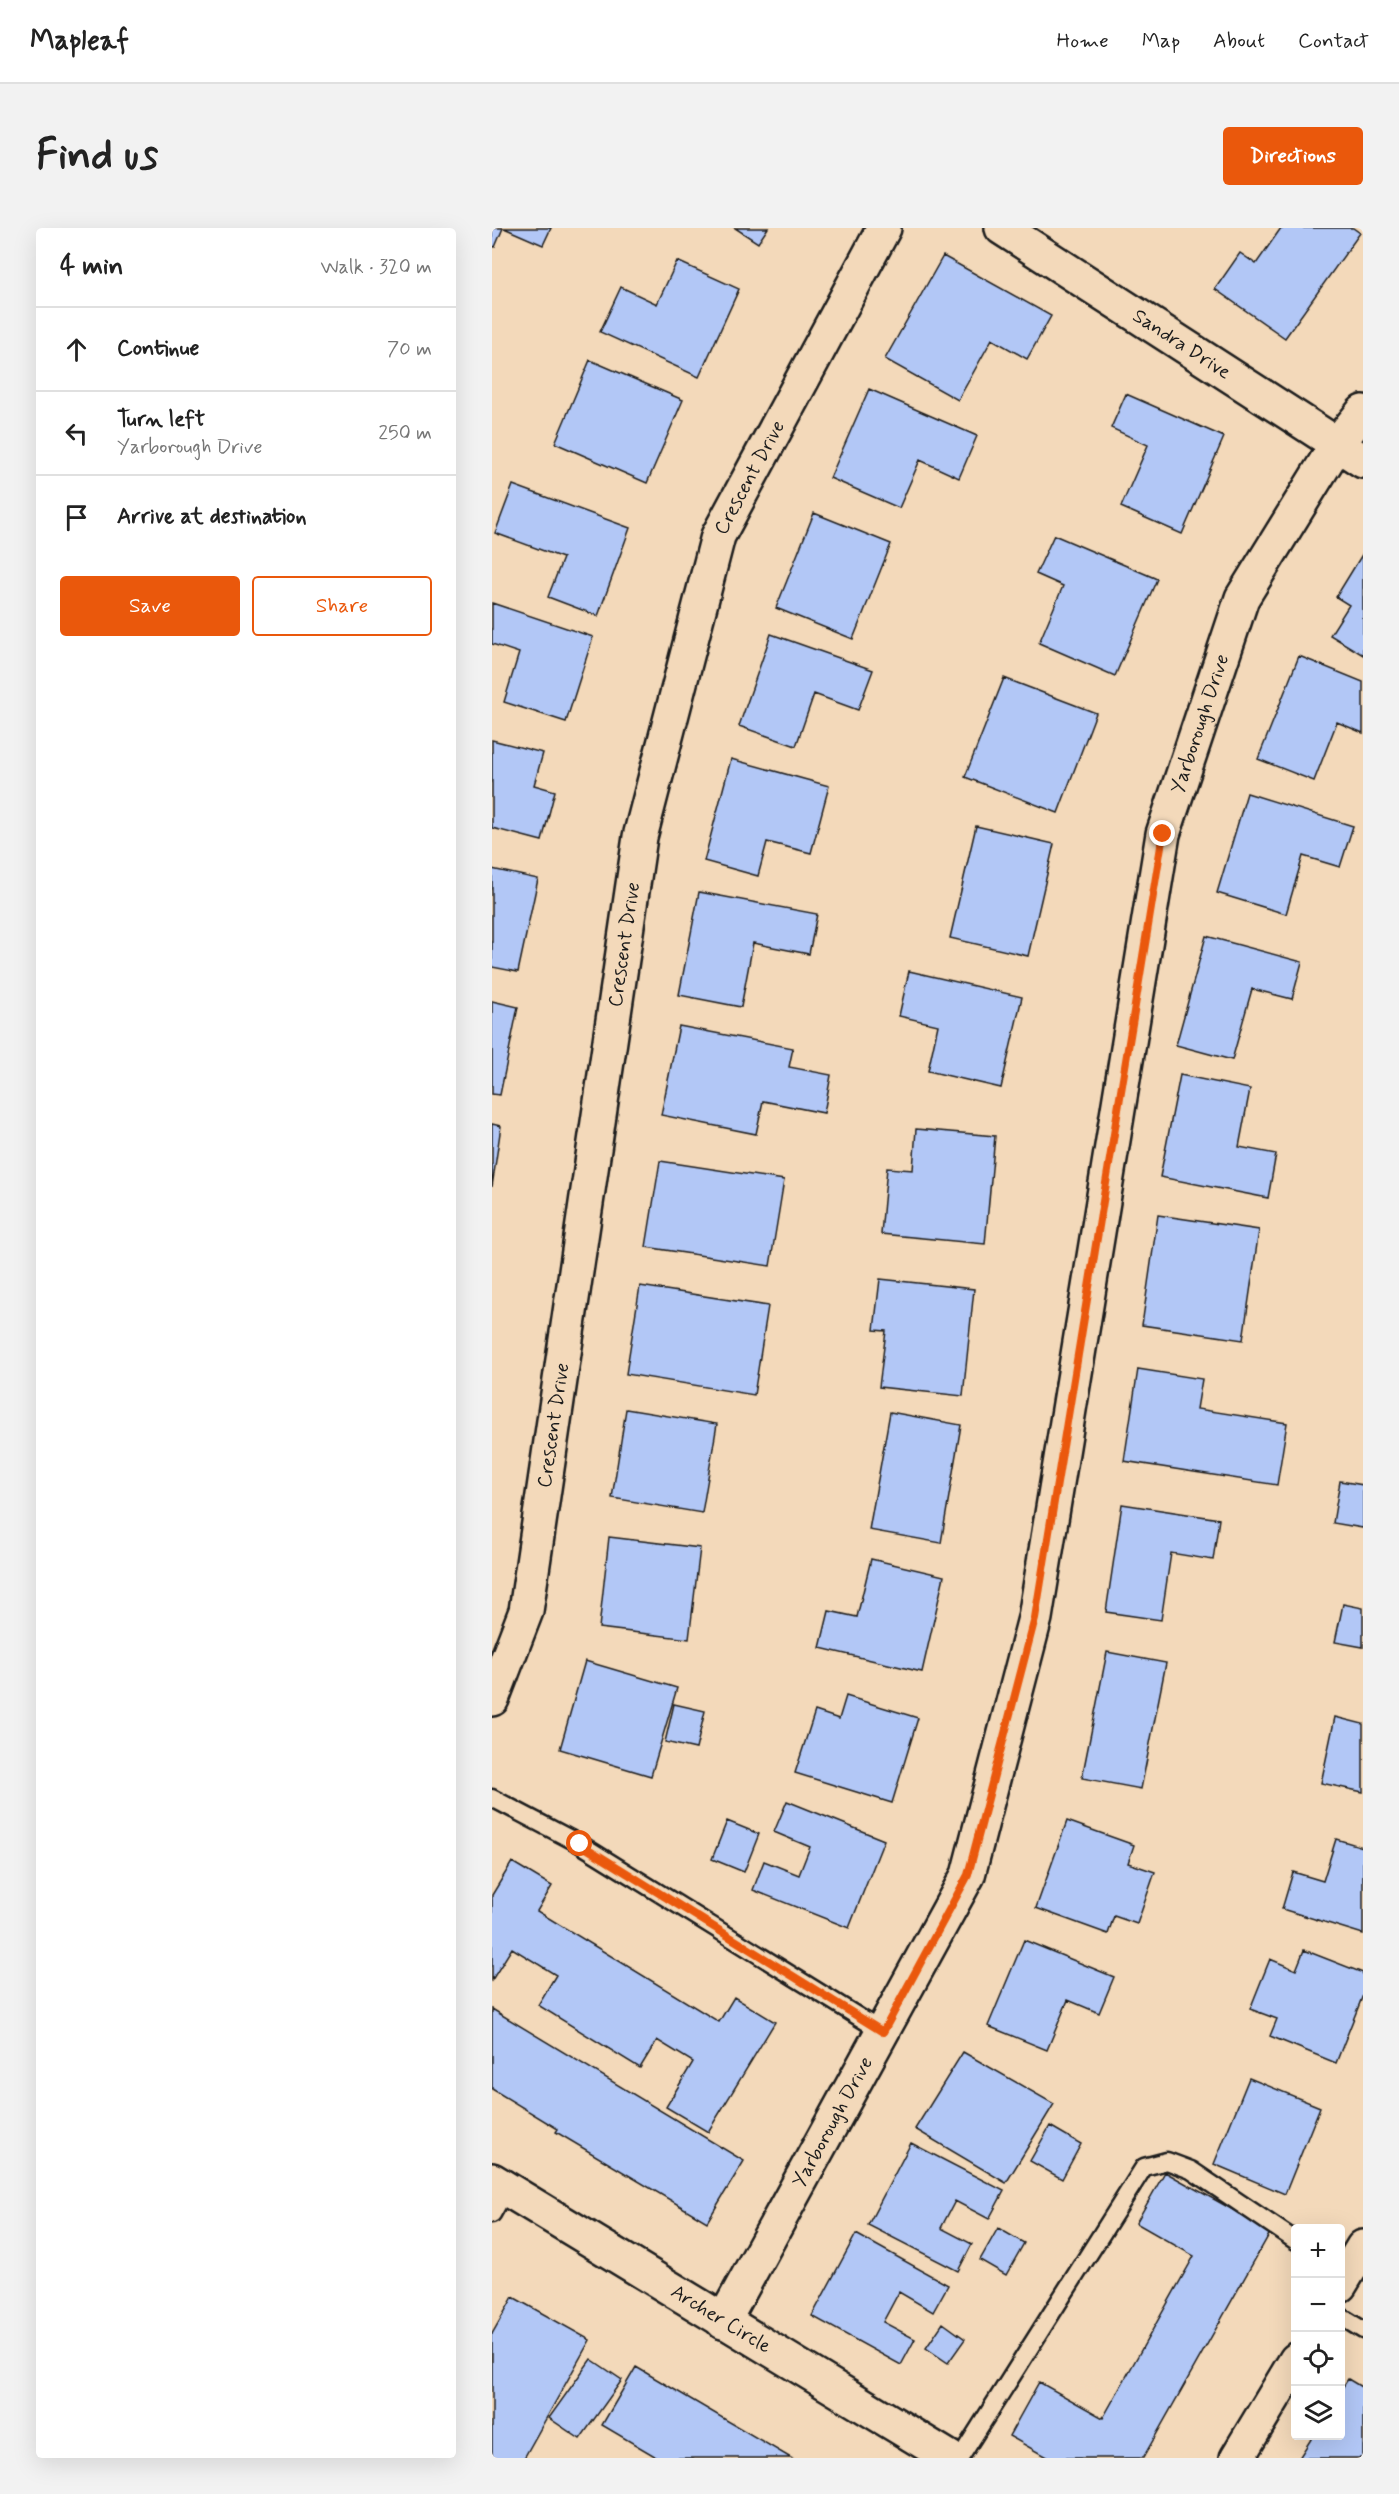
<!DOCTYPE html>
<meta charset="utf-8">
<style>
body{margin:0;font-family:Mynerve,sans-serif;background:#f2f2f2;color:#222}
.controls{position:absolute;right:18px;bottom:18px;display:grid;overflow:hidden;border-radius:6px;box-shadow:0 6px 24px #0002}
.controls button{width:54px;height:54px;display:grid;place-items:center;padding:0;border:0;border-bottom:2px solid #e0e0e0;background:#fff;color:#222;font:30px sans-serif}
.stop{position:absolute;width:18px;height:18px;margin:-14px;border:4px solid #ea580c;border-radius:50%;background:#fff}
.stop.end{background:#ea580c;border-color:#fff;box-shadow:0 2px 6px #0008}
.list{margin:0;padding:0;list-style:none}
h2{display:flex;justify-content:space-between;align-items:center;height:78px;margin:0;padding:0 24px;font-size:26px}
h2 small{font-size:20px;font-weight:400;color:#767676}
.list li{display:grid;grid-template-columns:39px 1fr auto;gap:18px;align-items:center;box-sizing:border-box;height:84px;padding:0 24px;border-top:2px solid #e0e0e0}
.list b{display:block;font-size:22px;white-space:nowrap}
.list p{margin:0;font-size:20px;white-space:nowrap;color:#767676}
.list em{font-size:20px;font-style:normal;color:#767676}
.actions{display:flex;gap:12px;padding:18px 24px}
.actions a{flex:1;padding:14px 0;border:2px solid #ea580c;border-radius:6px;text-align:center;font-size:21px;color:#ea580c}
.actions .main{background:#ea580c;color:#fff}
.icon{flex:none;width:33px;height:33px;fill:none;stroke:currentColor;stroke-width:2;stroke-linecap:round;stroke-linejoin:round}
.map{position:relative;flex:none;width:871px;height:2230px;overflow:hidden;border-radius:6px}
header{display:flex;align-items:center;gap:36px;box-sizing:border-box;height:84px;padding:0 30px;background:#fff;border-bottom:2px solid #e0e0e0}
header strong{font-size:28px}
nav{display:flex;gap:33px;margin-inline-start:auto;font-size:21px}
.intro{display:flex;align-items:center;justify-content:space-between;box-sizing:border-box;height:144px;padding:0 36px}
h1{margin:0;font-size:42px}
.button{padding:15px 27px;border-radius:6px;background:#ea580c;color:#fff;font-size:21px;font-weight:700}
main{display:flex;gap:36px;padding:0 36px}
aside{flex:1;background:#fff;border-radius:6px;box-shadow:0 6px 24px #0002}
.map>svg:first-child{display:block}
.building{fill:#b2c7f6;stroke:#1c1c1c;stroke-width:1.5}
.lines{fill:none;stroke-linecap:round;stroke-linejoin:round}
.service-casing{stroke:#1c1c1c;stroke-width:21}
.minor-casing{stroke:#1c1c1c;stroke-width:38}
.service{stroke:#f3d9ba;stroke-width:16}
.minor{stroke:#f3d9ba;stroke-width:33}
.route{stroke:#ea580c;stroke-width:8}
.labels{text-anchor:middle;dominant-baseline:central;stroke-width:4.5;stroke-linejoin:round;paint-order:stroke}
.street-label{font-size:20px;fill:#1c1c1c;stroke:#f3d9ba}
</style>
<header>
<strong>Mapleaf</strong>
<nav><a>Home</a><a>Map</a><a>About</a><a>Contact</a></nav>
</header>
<div class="intro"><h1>Find us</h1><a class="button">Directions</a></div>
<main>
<aside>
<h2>4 min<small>Walk · 320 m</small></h2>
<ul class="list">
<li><svg class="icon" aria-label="ahead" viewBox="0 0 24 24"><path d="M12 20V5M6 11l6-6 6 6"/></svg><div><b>Continue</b></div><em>70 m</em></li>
<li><svg class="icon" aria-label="left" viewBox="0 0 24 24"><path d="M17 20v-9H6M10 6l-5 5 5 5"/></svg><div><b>Turn left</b><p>Yarborough Drive</p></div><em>250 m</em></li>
<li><svg class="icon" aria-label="arrive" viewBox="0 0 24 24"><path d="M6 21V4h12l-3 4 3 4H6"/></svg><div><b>Arrive at destination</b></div></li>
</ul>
<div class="actions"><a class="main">Save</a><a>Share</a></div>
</aside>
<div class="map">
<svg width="871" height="2230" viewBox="0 0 871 2230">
<rect width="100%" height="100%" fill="#f3d9ba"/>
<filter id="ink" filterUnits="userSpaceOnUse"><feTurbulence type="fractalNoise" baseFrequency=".0167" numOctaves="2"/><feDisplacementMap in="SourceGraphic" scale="12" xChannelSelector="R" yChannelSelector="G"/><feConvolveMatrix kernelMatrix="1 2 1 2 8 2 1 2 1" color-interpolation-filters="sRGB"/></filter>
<g filter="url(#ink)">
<path class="building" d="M0,0H11L3,19L0,18Z
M12,0H59L51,17Z
M243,0H276L266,15Z
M789,0H861L868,5L793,110L723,61L748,25L764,36Z
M451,28L559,88L535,131L500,111L466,172L393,131Z
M185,33L247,61L207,149L108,104L129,59L165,76Z
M98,132L191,172L155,255L63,215Z
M377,161L485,208L467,250L428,232L407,280L338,250Z
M634,166L732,209L690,306L629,279L656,217L619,200Z
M21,257L138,300L106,388L56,369L71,330L3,305Z
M322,285L399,316L361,411L284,380Z
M562,307L665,351L623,448L547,415L571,358L544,346Z
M871,325V427L838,407L857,377L844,369Z
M0,375L101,409L74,494L12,474L27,425L0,416Z
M279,406L381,442L366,482L322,466L304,518L247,498Z
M807,428L871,454V505L845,494L822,553L766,531Z
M512,450L604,485L566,585L473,549Z
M0,512L51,525L42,557L63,563L50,613L0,600Z
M239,531L337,558L319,625L275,614L266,648L212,633Z
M755,565L861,598L848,639L811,628L794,686L725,665Z
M484,598L562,616L536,728L458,710Z
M0,641L46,651L26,744L0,739Z
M207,664L325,686L317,726L261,715L249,779L187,767Z
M714,708L810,734L800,771L760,761L740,832L684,817Z
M417,743L530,769L509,860L436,843L446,797L407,788Z
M0,773L26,779L8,867L0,866Z
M187,798L301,820L297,839L339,847L332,885L271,873L264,906L169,887Z
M688,847L758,861L747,919L784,926L776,970L668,949Z
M0,896L9,898L0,959Z
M424,901L503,908L493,1016L389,1006L395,940L421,942Z
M168,933L292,952L278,1038L154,1019Z
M666,987L767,1002L751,1112L650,1097Z
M388,1051L482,1061L471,1168L387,1159L394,1103L382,1102Z
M148,1058L276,1078L262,1167L134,1146Z
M646,1141L710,1151L705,1181L795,1195L785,1257L632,1233Z
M134,1181L225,1196L210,1285L120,1270Z
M398,1184L469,1197L449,1315L377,1302Z
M848,1253L871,1257V1300L841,1295Z
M630,1276L727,1291L721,1332L679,1325L669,1392L614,1384Z
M117,1309L208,1320L197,1411L107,1400Z
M379,1331L452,1348L430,1444L328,1420L337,1383L365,1389Z
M851,1376L871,1380V1419L843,1414Z
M615,1424L674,1435L649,1561L590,1550Z
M93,1433L185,1460L159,1548L68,1521Z
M354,1468L426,1490L400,1575L303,1545L323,1483L347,1491Z
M182,1476L213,1483L204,1521L173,1514Z
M843,1489L871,1496V1564L829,1555Z
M295,1573L392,1612L357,1700L261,1662L272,1633L307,1647L318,1619L282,1604Z
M235,1593L267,1606L252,1644L220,1631Z
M575,1593L642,1617L636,1635L663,1644L645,1696L622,1688L616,1706L544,1680Z
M844,1611L871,1619V1706L790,1681L801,1644L831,1653Z
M20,1634L60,1658L45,1683L227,1794L242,1769L283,1794L216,1904L174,1879L201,1834L165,1812L148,1840L46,1777L64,1747L20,1720L0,1752V1667Z
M532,1712L622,1749L607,1785L576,1772L555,1822L496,1798Z
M812,1722L871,1745V1767L844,1835L778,1808L785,1791L758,1781L778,1731L804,1742Z
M0,1781L252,1933L215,1994L64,1904L66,1901L0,1861Z
M471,1824L562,1876L514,1955L423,1901Z
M757,1850L828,1879L793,1966L722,1936Z
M558,1898L589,1916L570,1951L538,1933Z
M419,1915L512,1963L497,1991L463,1973L449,2000L480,2016L466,2043L376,1997Z
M673,1944L779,2003L651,2230H556L517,2208L547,2154L611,2190L702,2028L644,1995Z
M506,2000L532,2015L514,2047L488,2032Z
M364,2006L456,2057L441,2084L407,2064L391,2094L423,2111L409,2137L320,2088Z
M21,2069L98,2112L32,2230H0V2106Z
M451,2095L473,2111L456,2135L434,2120Z
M99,2131L130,2152L88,2211L57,2190Z
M144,2139L299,2230H166L110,2197Z
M856,2151L871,2160V2230H807L821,2208H848V2163Z"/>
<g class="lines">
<g class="service-casing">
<path id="service" d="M0,1570L88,1616L391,1804
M0,1986L14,1961
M848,2088L871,2102
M468,2230L652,1939L675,1933L699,1942L804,2013"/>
</g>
<g class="minor-casing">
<g id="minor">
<path id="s1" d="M510,0L871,233"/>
<path id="s2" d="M0,1471L34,1383L148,609L226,308L392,0"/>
<path id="s3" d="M0,1952L458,2230"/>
<path d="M848,2057L871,2019"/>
<path id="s4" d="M231,2094L476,1647L543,1390L671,606L750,370L845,216L871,184"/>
<path d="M745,2230L804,2132"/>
</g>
</g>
<use href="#service" class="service"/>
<use href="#minor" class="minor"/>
</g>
</g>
<g class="lines" filter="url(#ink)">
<path class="route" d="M88,1616L391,1804L476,1647L543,1390L671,606"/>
</g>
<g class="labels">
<g class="street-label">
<text stroke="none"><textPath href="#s1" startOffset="214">Sandra Drive</textPath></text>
<text stroke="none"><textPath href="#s2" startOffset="1254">Crescent Drive</textPath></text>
<text stroke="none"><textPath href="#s4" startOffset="1686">Yarborough Drive</textPath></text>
<text stroke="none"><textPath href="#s2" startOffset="768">Crescent Drive</textPath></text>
<text stroke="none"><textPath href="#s2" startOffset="282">Crescent Drive</textPath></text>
<text stroke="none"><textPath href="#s4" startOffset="228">Yarborough Drive</textPath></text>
<text stroke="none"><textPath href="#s3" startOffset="268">Archer Circle</textPath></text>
</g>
</g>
</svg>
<div class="controls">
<button>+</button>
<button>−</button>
<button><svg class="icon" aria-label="locate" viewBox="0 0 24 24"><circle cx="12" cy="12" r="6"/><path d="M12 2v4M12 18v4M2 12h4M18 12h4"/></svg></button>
<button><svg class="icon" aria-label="layers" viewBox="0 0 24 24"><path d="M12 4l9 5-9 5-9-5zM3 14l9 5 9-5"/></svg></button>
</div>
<div class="stop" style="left:88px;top:1616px"></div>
<div class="stop end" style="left:671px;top:606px"></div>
</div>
</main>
